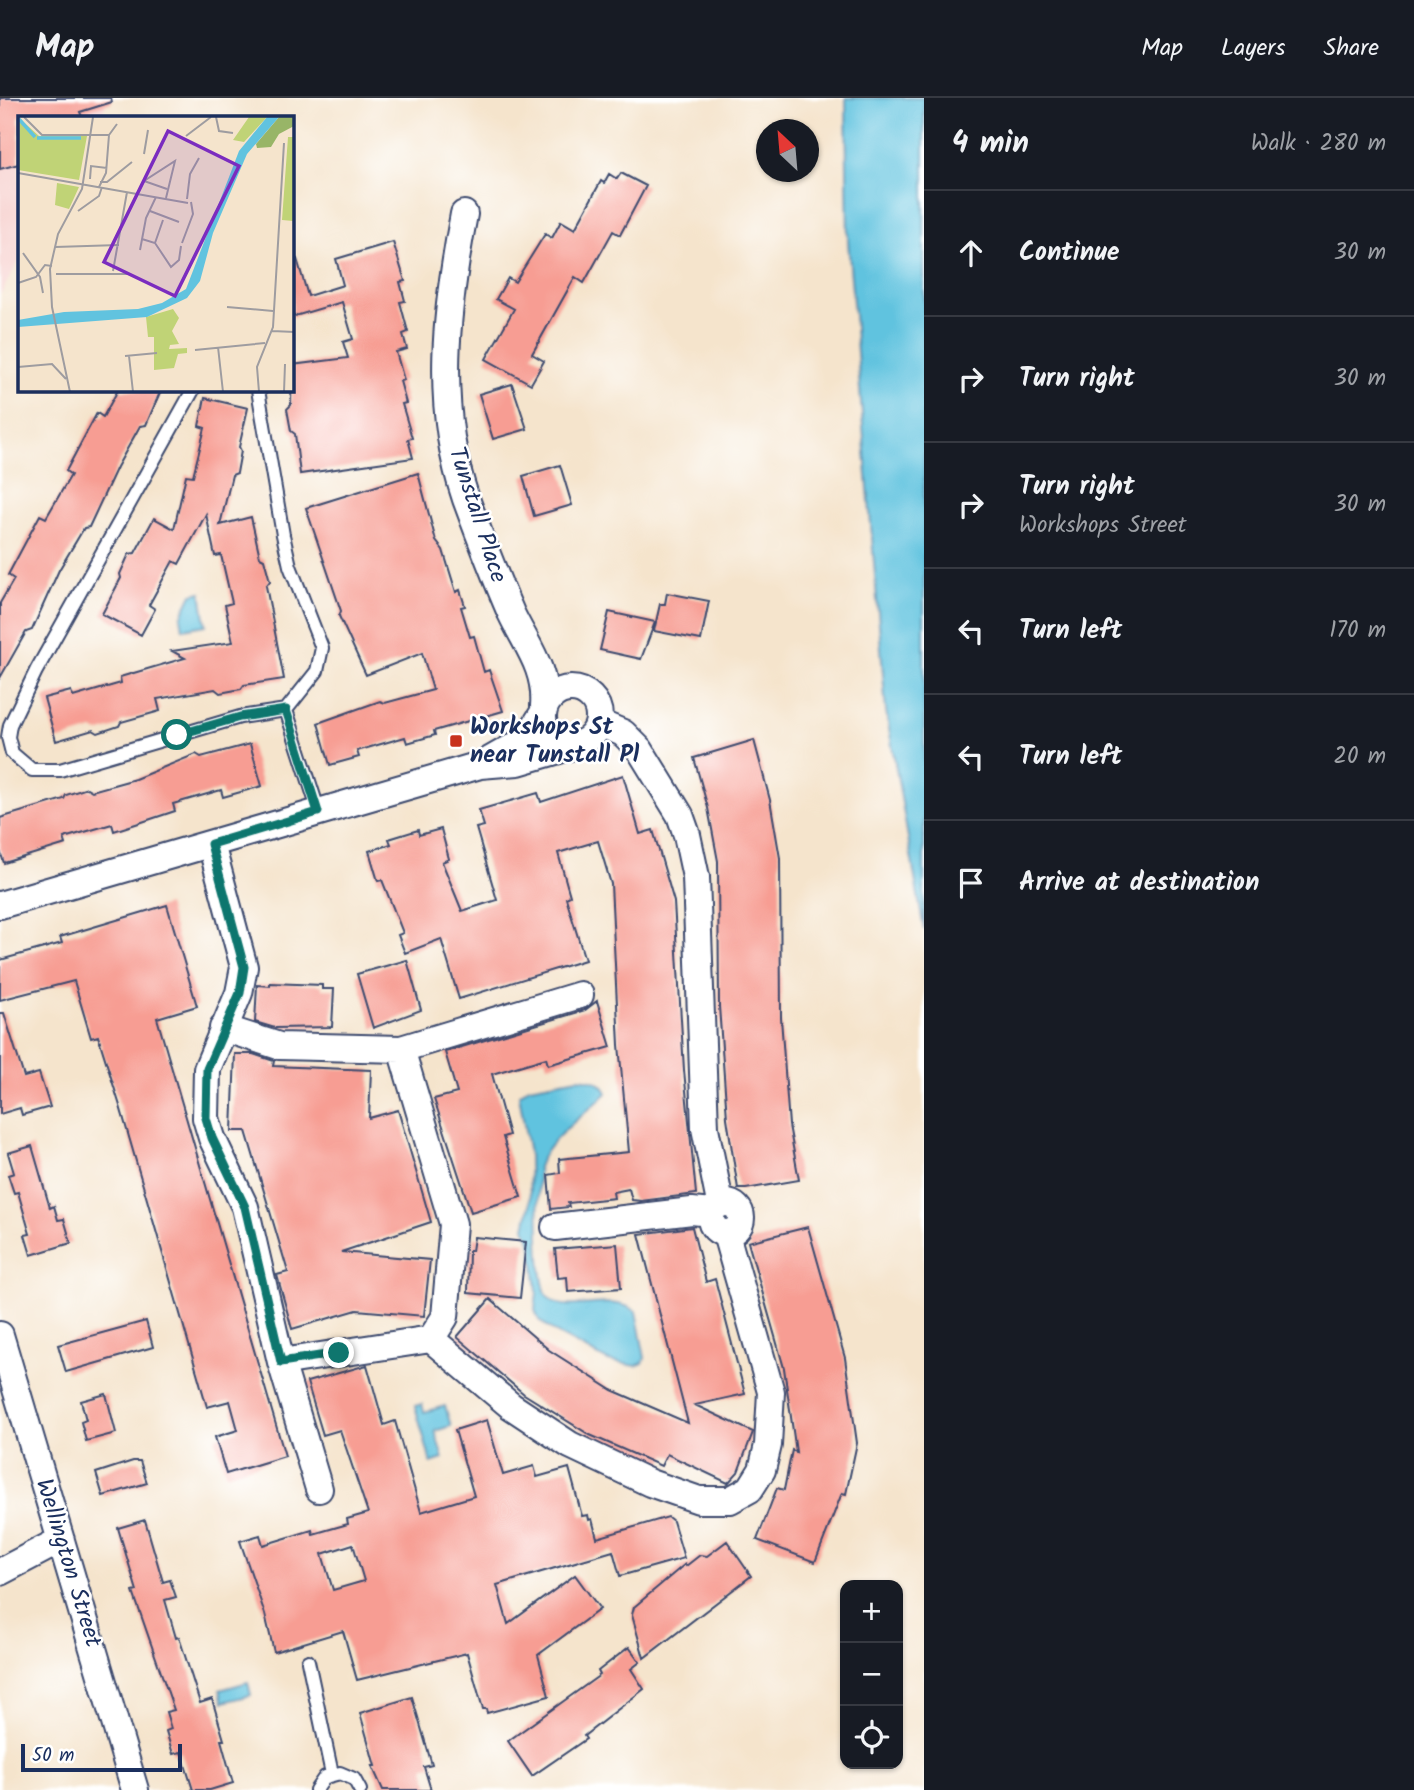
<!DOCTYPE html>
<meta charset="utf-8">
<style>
body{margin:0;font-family:Kalam,sans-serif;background:#20242c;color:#f1f3f6}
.controls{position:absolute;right:21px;bottom:21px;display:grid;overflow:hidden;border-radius:14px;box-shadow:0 2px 5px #0004}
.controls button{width:63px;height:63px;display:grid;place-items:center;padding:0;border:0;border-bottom:2px solid #363941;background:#171b24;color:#f1f3f6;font:35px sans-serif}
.compass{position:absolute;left:756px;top:21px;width:63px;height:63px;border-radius:50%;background:#171b24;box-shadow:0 2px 5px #0004;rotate:334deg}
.scale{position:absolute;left:21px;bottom:18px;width:161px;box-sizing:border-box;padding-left:7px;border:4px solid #1b2f5e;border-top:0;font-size:19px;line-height:24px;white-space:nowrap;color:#1b2f5e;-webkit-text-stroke:5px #fff;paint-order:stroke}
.stop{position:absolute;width:21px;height:21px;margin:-16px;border:5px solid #0f766e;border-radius:50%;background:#fff}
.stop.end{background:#0f766e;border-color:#fff;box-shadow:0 2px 7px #0008}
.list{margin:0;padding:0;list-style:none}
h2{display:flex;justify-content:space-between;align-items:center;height:91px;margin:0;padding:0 28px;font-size:30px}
h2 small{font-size:23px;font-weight:400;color:#9ea1a6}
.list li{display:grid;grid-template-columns:46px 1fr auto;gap:21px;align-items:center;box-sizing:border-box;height:126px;padding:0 28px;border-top:2px solid #363941}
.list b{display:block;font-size:26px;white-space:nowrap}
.list p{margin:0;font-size:23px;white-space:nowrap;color:#9ea1a6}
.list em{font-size:23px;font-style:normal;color:#9ea1a6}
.icon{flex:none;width:38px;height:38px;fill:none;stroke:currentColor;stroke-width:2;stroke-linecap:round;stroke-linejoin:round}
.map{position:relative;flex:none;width:924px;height:1692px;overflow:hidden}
header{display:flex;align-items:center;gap:42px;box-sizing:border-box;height:98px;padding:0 35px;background:#171b24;border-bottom:2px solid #363941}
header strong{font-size:33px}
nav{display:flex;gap:38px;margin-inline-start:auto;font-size:24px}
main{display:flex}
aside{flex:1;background:#171b24}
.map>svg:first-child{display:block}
.built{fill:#f7d0ce}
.water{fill:#61c3df;stroke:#3e799e;stroke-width:2}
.building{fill:#f79d93;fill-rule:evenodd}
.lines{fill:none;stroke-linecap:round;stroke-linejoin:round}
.lane-casing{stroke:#3c4a6e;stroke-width:16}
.street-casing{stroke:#3c4a6e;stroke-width:30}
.lane{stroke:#fff;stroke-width:12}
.street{stroke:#fff;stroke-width:26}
.route{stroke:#0f766e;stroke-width:9}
.poi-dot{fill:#c8321e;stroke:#fff;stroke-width:2.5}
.labels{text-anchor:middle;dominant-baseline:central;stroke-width:5;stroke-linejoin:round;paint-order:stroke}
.street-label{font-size:24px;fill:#1b2f5e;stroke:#fff}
.poi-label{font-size:24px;font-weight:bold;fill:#1b2f5e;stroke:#fff;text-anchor:start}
.inset-river{fill:none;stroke:#61c3df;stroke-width:3.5}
.inset-road{fill:none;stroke:#9e9ca0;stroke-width:2}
.view{fill:#7b2cbf;fill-opacity:0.15;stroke:#7b2cbf;stroke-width:3.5}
.inset-edge{fill:none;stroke:#1b2f5e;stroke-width:3.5}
</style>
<header>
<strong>Map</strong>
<nav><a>Map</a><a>Layers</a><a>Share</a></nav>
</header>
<main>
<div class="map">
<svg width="924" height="1692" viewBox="0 0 924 1692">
<rect width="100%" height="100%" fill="#fff"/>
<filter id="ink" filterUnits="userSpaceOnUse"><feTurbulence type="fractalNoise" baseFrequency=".0143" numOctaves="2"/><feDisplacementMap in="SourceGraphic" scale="14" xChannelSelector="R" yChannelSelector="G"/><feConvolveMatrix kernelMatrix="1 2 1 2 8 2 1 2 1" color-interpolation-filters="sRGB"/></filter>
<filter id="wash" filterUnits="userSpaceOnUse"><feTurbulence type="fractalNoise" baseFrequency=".00686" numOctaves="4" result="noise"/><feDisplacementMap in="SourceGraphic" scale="28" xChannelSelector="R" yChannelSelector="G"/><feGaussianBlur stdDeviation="1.57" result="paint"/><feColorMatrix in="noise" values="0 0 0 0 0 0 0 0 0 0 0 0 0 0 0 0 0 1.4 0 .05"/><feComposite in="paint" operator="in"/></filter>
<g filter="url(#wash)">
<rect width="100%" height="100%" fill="#f5e4cc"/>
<path class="built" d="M0,0H110L99,19H19V163L0,197Z"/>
<path class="water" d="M846,0H924V832L886,613L848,143Z
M201,494L206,527L183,531L181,519L192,496Z
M578,980C591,982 601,982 607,995C586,1016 547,1041 538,1069C539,1093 536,1182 548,1199C555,1208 568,1208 578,1207C598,1206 619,1201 636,1213L645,1260L643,1265L636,1268L608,1263L559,1237L539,1222L535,1212L537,1194L532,1148L525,1129L530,1107L529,1056L519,997L529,989Z
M422,1306L424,1314L445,1308L451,1328L435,1333L443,1361L431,1365L415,1308Z
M248,1584L251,1597L224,1604L220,1592Z"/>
<g id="blocks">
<path class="building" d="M0,0H111L112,4L80,14L82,19H19V66L0,71Z
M621,75L646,88L620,137L613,133L584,185L575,179L532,256L544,263L531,286L486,261L514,211L496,201L508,180L515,184L545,136L552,140L561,123L575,131L601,83L604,85L609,76L617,81Z
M393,144L405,183L400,184L405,203L400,204L408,234L403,236L407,251L396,254L404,282L400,283L406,305L402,306L412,340L408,341L413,360L300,376L295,336L291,333L287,311L291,307L292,267L348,260L343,244L353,241L342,204L292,219V162L297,161L308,198L343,187L336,161Z
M512,286L527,331L493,341L479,296Z
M118,292H161L146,327L140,328L117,369L89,429L84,430L59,472L32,532L26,534L0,580V505L14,481L8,477L40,417L46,420L71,377L66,373L97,315L103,319Z
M205,300L248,310L239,349L241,353L237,375L232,377L220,427L251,419L260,459L264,461L270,483L266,488L284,581L244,587L241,591L220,595L215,591L157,601L160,613L121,624L119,628L98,635L93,632L56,643L44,600L71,593L73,599L121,585L120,579L185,560L172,553L233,544L225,507L232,505L221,457L215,458L206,416L179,466L173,463L149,507L155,511L141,537L102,516L121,480L120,476L129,456L135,455L154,420L174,431L186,377L193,378L205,330L199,328Z
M560,367L572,407L534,418L523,378Z
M418,375L436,443L443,452L456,494L460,492L465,508L461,509L470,539L474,538L484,574L489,572L503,613L434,633L435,637L407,645L405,639L357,653L359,659L330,667L318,625L380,603L385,605L433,592L422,555L366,577L339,518L341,513L306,410Z
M667,495L709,503L701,542L654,533L660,506H665Z
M609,514L655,524L641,561L600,552Z
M754,642L770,702L780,760L781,920L789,1027L799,1082L746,1091H738L727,1020L719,908L718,763L708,710L694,660Z
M250,646L262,688L223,699L221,692L173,706L175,713L142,724L114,733L112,726L64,740L66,746L4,765L0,753V720L64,701L66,697L87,690L92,693L135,681L196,656L201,659Z
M623,677L640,736L653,732L674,804L684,972L696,1096L641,1103L632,1102L629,1091L613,1094L614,1100L568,1105L569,1109L551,1111L548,1077L560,1075L559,1061L629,1054L619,947L611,786L598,743L558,755L570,798L566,800L585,862L459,901L441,841L405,855L398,837L403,835L382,782L378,783L369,753L391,746L389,741L418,732L419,737L441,731L449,761L442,764L462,813L497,802L476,730L484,728L479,712L538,695L541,704Z
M167,807L197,908L157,920L285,1358L226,1376L215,1339L238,1332L230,1303L207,1309L120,1008L98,938L91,940L74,883L0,902V862L62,845L60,839Z
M407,862L421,912L373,930L357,876Z
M270,885L322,887V891H334L332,929L275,930L255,924L257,887L270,888Z
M597,903L611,949L548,967L546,960L492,976L509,1037L503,1039L521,1099L471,1114L434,1001L457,995L445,954L585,912Z
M0,915H4L24,979L39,975L50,1009L22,1017L20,1010L0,1016Z
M235,956H253L274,963L273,968L371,972L369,1020L398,1012L431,1124L341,1154L430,1162L424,1218L357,1212L292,1231L277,1177L288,1174L246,1033H232Z
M32,1048L50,1110L54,1108L58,1122L64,1121L71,1145L31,1157L25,1137L30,1136L18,1094L14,1095L8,1077L14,1075L8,1055Z
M692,1129L706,1184L715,1181L745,1296L695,1307L753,1334L738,1374L728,1385L667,1356L661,1368L590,1337L524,1296L457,1239L490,1201L549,1252L612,1292L688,1325L639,1136Z
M808,1129L845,1260L857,1345L846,1396L842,1395L815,1464L757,1442L777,1390L784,1392L792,1352L796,1354L784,1270L748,1144Z
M474,1139L526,1144L520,1200L468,1195L469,1153H472Z
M617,1146L621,1190L568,1194L567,1179L558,1180L555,1151Z
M146,1223L153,1249L66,1274L58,1247Z
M367,1267L384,1327L395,1323L421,1414L474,1398L455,1332L487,1322L503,1377L534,1368L537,1379L569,1370L582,1418L588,1417L589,1422L592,1421L597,1440L668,1419L673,1423L684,1460L620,1478L613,1453L497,1487L508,1526L575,1477L600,1511L538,1557L549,1598L487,1615L486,1611H483L467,1555L357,1582L343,1533L274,1554L265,1516L240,1443L260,1437L263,1447L312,1432L313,1436L348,1426L347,1421L368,1415L340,1332L323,1337L307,1284ZM353,1446L364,1483L333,1492L322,1456Z
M106,1296L116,1335L86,1343L81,1324L86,1322L81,1303Z
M133,1363H140L147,1385L103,1398L96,1375Z
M145,1422L163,1484L170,1482L176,1499L165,1502L176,1540L179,1539L200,1605L212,1601L224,1642H221L233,1685L210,1692H193L181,1654L173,1656L166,1633L171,1631L166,1614L174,1612L133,1494L137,1493L118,1430Z
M727,1443L751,1478L644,1560L632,1517L634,1509L685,1466L686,1468L700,1457L707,1458Z
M629,1549L640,1564L631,1571L644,1591L584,1638L586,1641L532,1678L508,1643L600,1577L598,1573Z
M412,1599L432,1667L424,1669L431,1692H383L372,1668H375L360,1615Z"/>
</g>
</g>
<g filter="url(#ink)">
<use href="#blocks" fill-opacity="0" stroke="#3c4a6e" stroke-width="2"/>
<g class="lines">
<g class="lane-casing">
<path id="lane" d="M193,292L36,573L10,627L8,639L12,655L32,672H60L240,619L286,612L317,573L322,550L290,468L283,437L258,292
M286,612L319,714
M308,1563L332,1676
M316,1692L325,1679L340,1675L354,1681L360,1692"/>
</g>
<g class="street-casing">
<path id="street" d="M464,116C446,210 434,308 466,401C480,439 495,478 511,515C526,547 547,571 544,608
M543 619a28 28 0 1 1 56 0a28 28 0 1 1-56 0Z
M599,625L623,635L640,652L680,717L687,737L696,779L705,1030L720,1105
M490,662L527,641L542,617
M211,746L244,869L239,895L207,971L206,1020L212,1040L245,1109L281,1264L319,1391
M0,807L480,667L518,664L579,646
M223,930L279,948L401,951L580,897
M711 1120a15 15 0 1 1 30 0a15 15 0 1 1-30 0Z
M555,1129L692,1113L711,1115
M0,1237L135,1692
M431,1241L511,1308L570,1347L650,1385L699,1402H730L750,1391L762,1372L768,1347L771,1294L726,1136
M281,1264L431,1241L445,1219L453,1126L401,951
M0,1474L61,1442"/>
</g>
<use href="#lane" class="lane"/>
<use href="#street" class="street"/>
</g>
</g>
<g class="lines" filter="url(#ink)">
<path class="route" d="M177,637L240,619L286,612L318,714L211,746L244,869L240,895L207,971L206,1020L212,1040L245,1109L281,1264L339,1255"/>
</g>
<rect class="poi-dot" x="449" y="636" width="14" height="14" rx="3.5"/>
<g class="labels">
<g class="street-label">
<text transform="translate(477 417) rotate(72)">Tunstall Place</text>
<text transform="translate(68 1465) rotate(73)">Wellington Street</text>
</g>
<g class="poi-label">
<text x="470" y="629">Workshops St<tspan x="470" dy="28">near Tunstall Pl</tspan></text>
</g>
</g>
<g transform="translate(18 18)">
<rect width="276" height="276" fill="#f5e4cc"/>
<path d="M0,1L21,20H69L61,64L0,54ZM231,1H249L226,26L215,24ZM270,21H276V129L275,105L264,104ZM39,67L61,71L51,93L37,89ZM155,193L161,202L154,215L161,228L152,229L151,233L169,232V237L160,238L156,252L136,254V221H130L128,201Z" fill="#c0d376"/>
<path d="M261,1H276V10L261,18L253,31L239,32L238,28Z" fill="#98b567"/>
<path d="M249,1H261L229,38L195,117L182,165L169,182L129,201L0,211V204L46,196L120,193L144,187L168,173L221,35Z" fill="#61c3df"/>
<path class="inset-river" d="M0,2L17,21M19,22H63"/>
<path class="inset-road" d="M6,1L24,19H91M198,1L201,15L215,17M168,20L193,1M126,38L130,14M0,57L170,87M72,63L73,50L89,52M82,66H89L114,46M81,71L88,57L91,19L99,8M148,82L157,45L126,65L149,73M169,83L172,58L181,42M60,95L81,80L84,71M132,95L161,106M124,123L137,127L153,151L161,144L163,130M137,127L145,104M164,127L175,98L173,86M37,131L101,129M122,134L128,102L138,81M5,137L22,161L25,177M95,155L109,76M38,158H110M0,167L18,161L27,149L34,150M209,191L255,195M254,215L277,216M200,231L205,276M177,234L247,227M107,240L139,237M111,240L115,276M0,251L34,248L48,263M52,276L34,191L32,153L40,118L64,73L75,1M241,276L239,251L255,211L266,27M266,276L267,248"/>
<path class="view" d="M150,15L221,50L157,180L86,146Z"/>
<rect width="276" height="276" class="inset-edge"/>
</g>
</svg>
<div class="controls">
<button>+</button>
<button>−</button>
<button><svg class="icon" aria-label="locate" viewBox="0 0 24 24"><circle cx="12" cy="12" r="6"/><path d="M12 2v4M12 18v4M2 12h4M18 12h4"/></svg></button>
</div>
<svg class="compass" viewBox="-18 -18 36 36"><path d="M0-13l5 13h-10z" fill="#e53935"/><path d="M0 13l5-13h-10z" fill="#9ea1a6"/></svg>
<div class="scale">50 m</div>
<div class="stop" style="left:177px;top:637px"></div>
<div class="stop end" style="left:339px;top:1255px"></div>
</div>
<aside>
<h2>4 min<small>Walk · 280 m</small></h2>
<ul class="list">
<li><svg class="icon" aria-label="ahead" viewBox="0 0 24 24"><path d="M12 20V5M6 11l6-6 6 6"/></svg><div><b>Continue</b></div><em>30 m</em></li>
<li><svg class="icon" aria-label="right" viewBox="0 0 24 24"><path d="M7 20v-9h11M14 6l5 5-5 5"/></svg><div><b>Turn right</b></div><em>30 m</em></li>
<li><svg class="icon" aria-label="right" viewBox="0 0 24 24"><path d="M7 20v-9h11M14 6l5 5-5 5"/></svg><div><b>Turn right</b><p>Workshops Street</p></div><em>30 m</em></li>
<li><svg class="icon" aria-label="left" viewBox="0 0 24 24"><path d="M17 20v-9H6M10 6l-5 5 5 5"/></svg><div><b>Turn left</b></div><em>170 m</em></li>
<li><svg class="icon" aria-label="left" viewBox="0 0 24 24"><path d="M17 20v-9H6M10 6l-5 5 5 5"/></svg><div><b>Turn left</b></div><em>20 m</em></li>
<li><svg class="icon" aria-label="arrive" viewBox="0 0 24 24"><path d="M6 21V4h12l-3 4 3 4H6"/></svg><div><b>Arrive at destination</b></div></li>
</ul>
</aside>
</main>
